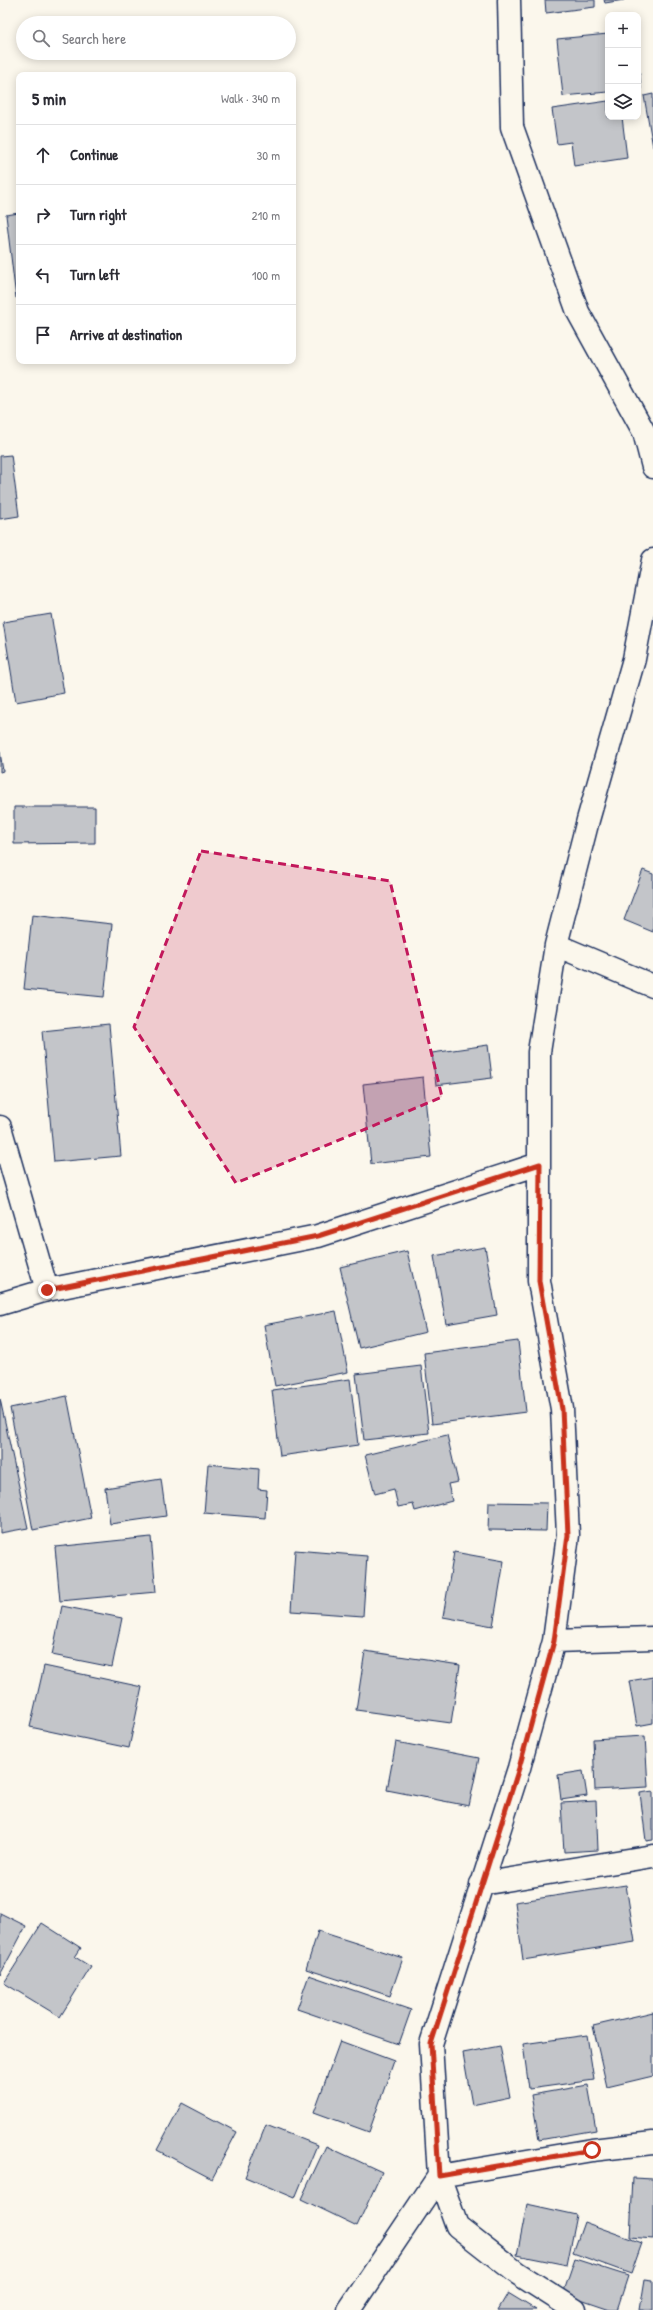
<!DOCTYPE html>
<meta charset="utf-8">
<style>
body{margin:0;font-family:"Patrick Hand",sans-serif;background:#f2f2f3;color:#2b2b33}
.controls{position:absolute;right:12px;top:12px;display:grid;overflow:hidden;border-radius:8px;box-shadow:0 2px 10px #0003}
.controls button{width:36px;height:36px;display:grid;place-items:center;padding:0;border:0;border-bottom:1px solid #e1e1e2;background:#fff;color:#2b2b33;font:20px sans-serif}
.stop{position:absolute;width:12px;height:12px;margin:-9px;border:3px solid #c8321e;border-radius:50%;background:#fff}
.stop.end{background:#c8321e;border-color:#fff;box-shadow:0 1px 4px #0008}
.list{margin:0;padding:0;list-style:none}
h2{display:flex;justify-content:space-between;align-items:center;height:52px;margin:0;padding:0 16px;font-size:17px}
h2 small{font-size:13px;font-weight:400;color:#7c7c81}
.list li{display:grid;grid-template-columns:26px 1fr auto;gap:12px;align-items:center;box-sizing:border-box;height:60px;padding:0 16px;border-top:1px solid #e1e1e2}
.list b{display:block;font-size:15px;white-space:nowrap}
.list em{font-size:13px;font-style:normal;color:#7c7c81}
.icon{flex:none;width:22px;height:22px;fill:none;stroke:currentColor;stroke-width:2;stroke-linecap:round;stroke-linejoin:round}
.map{position:relative;flex:none;width:653px;height:2310px;overflow:hidden}
.search{position:absolute;background:#fff;box-shadow:0 2px 10px #0003;left:16px;top:16px;width:280px;height:44px;display:flex;align-items:center;gap:10px;box-sizing:border-box;padding:0 14px;border-radius:22px;color:#7c7c81;font-size:15px}
.panel{position:absolute;background:#fff;box-shadow:0 2px 10px #0003;left:16px;top:72px;width:280px;height:292px;border-radius:8px}
.map>svg:first-child{display:block}
.building{fill:#c3c5c9;stroke:#1b2f5e}
.lines{fill:none;stroke-linecap:round;stroke-linejoin:round}
.street-casing{stroke:#1b2f5e;stroke-width:25}
.street{stroke:#fbf7ec;stroke-width:22}
.route{stroke:#c8321e;stroke-width:5}
.marked{fill:#c2185b;fill-opacity:0.2;stroke:#c2185b;stroke-width:3;stroke-dasharray:8 5;stroke-linejoin:round}
</style>
<div class="map">
<svg width="653" height="2310" viewBox="0 0 653 2310">
<rect width="100%" height="100%" fill="#fbf7ec"/>
<filter id="ink" filterUnits="userSpaceOnUse"><feTurbulence type="fractalNoise" baseFrequency=".025" numOctaves="2"/><feDisplacementMap in="SourceGraphic" scale="8" xChannelSelector="R" yChannelSelector="G"/><feConvolveMatrix kernelMatrix="1 2 1 2 8 2 1 2 1" color-interpolation-filters="sRGB"/></filter>
<g filter="url(#ink)">
<path class="building" d="M545,0H595V7L546,13Z
M604,0H624L605,3Z
M608,34V92L563,96L557,39Z
M638,53L641,89H638Z
M653,94V147L644,96Z
M608,101V117H622L627,158L574,166L571,142L557,144L552,109Z
M19,213V298H16L6,215Z
M11,455L19,516L0,519V456Z
M51,614L64,693L16,702L3,622Z
M0,752L3,771L0,772Z
M14,807H95V843L14,844Z
M643,870L653,874V932L624,920Z
M32,915L112,924L104,997L24,989Z
M109,1024L121,1156L54,1162L42,1031Z
M488,1045L492,1078L436,1085L432,1053Z
M423,1077L431,1157L371,1164L363,1084Z
M485,1247L497,1315L446,1324L434,1256Z
M407,1251L426,1332L359,1348L340,1267Z
M336,1311L348,1372L275,1386L264,1325Z
M518,1341L526,1412L432,1424L424,1353Z
M421,1366L429,1433L364,1440L356,1374Z
M350,1379L358,1445L280,1456L272,1390Z
M67,1396L91,1518L33,1530L10,1408Z
M0,1399L28,1528L0,1533Z
M447,1435L458,1482L448,1484L452,1501L415,1511L413,1504L398,1507L394,1489L375,1494L365,1455Z
M208,1464L259,1469L258,1489L267,1490L265,1518L204,1513Z
M161,1479L166,1516L110,1524L105,1488Z
M489,1502L547,1503L546,1531L488,1530Z
M151,1537L156,1592L60,1601L55,1547Z
M295,1550L367,1556L363,1616L291,1611Z
M454,1552L504,1561L493,1626L443,1617Z
M62,1606L122,1618L112,1667L52,1655Z
M365,1651L460,1665L451,1723L356,1710Z
M44,1666L142,1687L129,1748L30,1727Z
M653,1677V1723L637,1726L629,1681Z
M645,1736L648,1787L595,1790L593,1739Z
M396,1742L479,1758L469,1806L387,1790Z
M583,1771L587,1796L561,1800L558,1775Z
M653,1791V1840L646,1841L640,1793Z
M596,1801L598,1850L564,1852L561,1803Z
M626,1885L635,1942L523,1960L515,1902Z
M0,1913L26,1926L0,1975Z
M42,1923L81,1948L75,1957L91,1967L60,2017L4,1983Z
M318,1931L403,1958L390,1996L306,1969Z
M309,1975L411,2010L399,2044L297,2009Z
M653,2012V2076L607,2087L593,2026Z
M587,2035L594,2080L529,2089L523,2044Z
M340,2041L394,2061L369,2132L314,2112Z
M500,2046L510,2097L472,2105L463,2053Z
M588,2085L596,2130L539,2140L531,2095Z
M182,2103L237,2132L212,2179L157,2150Z
M266,2125L317,2145L295,2198L245,2177Z
M326,2146L382,2172L357,2226L301,2199Z
M633,2178L653,2179V2239L630,2237Z
M527,2204L577,2215L567,2265L517,2255Z
M584,2222L642,2243L631,2274L573,2253Z
M575,2259L628,2276L617,2310H610L563,2294Z
M645,2279L653,2280V2310H640Z
M508,2293L536,2310H498Z"/>
<g class="lines">
<g class="street-casing">
<path id="street" d="M509,0L512,127L578,312L644,432L653,467
M556,945L653,986
M0,1127L47,1290
M0,1304L47,1290L318,1236L539,1164
M554,1641L653,1638
M481,1884L653,1856
M349,2310L439,2176L592,2150L653,2143
M575,2310L517,2273L457,2226L439,2176L431,2044L519,1768L554,1641L568,1535L562,1409L539,1281V1052L556,945L588,820L634,659L653,560"/>
</g>
<use href="#street" class="street"/>
</g>
</g>
<g class="lines" filter="url(#ink)">
<path class="route" d="M47,1290L318,1236L540,1164L539,1281L562,1409L568,1535L554,1641L519,1768L431,2044L439,2176L592,2150"/>
</g>
<path class="marked" d="M201,851L390,881L442,1097L236,1183L134,1027Z"/>
</svg>
<div class="controls">
<button>+</button>
<button>−</button>
<button><svg class="icon" aria-label="layers" viewBox="0 0 24 24"><path d="M12 4l9 5-9 5-9-5zM3 14l9 5 9-5"/></svg></button>
</div>
<div class="stop" style="left:592px;top:2150px"></div>
<div class="stop end" style="left:47px;top:1290px"></div>
<div class="search"><svg class="icon" aria-label="search" viewBox="0 0 24 24"><circle cx="10" cy="10" r="6"/><path d="M15 15l6 6"/></svg>Search here</div>
<section class="panel">
<h2>5 min<small>Walk · 340 m</small></h2>
<ul class="list">
<li><svg class="icon" aria-label="ahead" viewBox="0 0 24 24"><path d="M12 20V5M6 11l6-6 6 6"/></svg><div><b>Continue</b></div><em>30 m</em></li>
<li><svg class="icon" aria-label="right" viewBox="0 0 24 24"><path d="M7 20v-9h11M14 6l5 5-5 5"/></svg><div><b>Turn right</b></div><em>210 m</em></li>
<li><svg class="icon" aria-label="left" viewBox="0 0 24 24"><path d="M17 20v-9H6M10 6l-5 5 5 5"/></svg><div><b>Turn left</b></div><em>100 m</em></li>
<li><svg class="icon" aria-label="arrive" viewBox="0 0 24 24"><path d="M6 21V4h12l-3 4 3 4H6"/></svg><div><b>Arrive at destination</b></div></li>
</ul>
</section>
</div>
